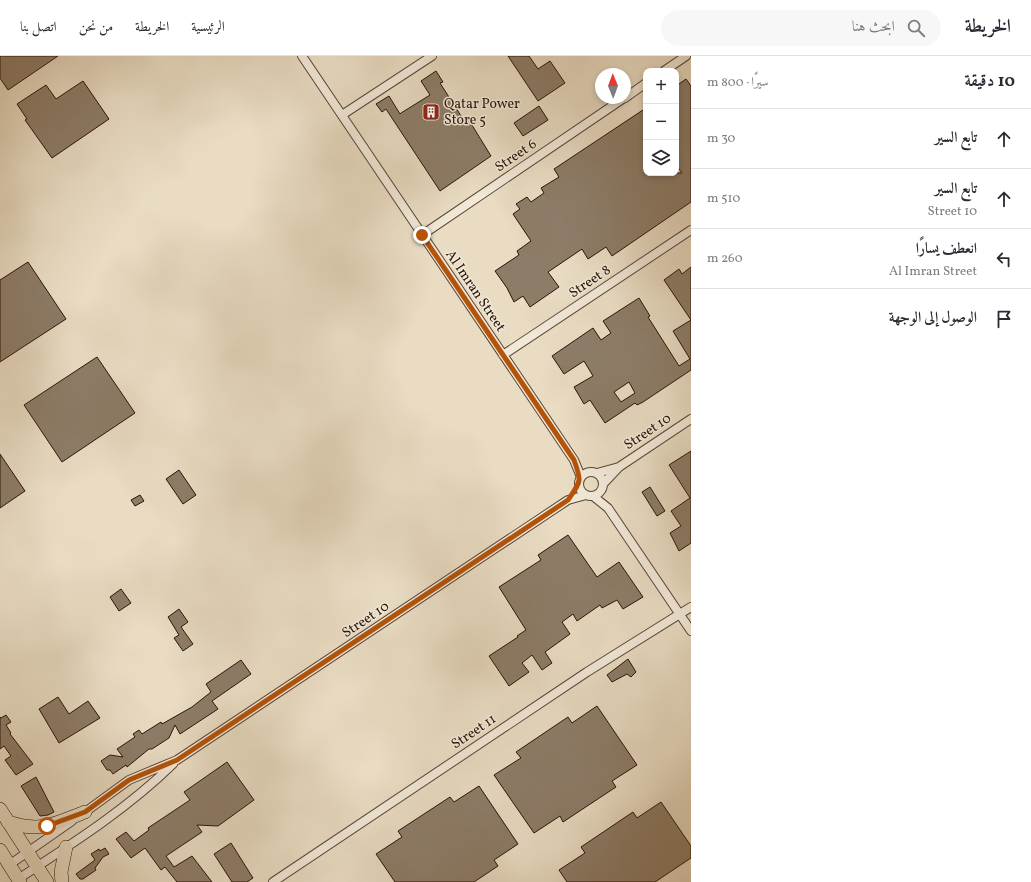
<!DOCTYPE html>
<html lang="ar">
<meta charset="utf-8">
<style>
body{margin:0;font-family:Vollkorn,Amiri,serif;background:#f7f7f7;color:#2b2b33;direction:rtl}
.controls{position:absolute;right:12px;top:12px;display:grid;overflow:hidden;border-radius:8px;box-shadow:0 2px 6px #0003}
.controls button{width:36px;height:36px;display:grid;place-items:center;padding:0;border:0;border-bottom:1px solid #e1e1e2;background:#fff;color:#2b2b33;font:20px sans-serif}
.compass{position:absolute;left:595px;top:12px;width:36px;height:36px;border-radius:50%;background:#fff;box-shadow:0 2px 6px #0003;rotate:359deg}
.stop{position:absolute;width:12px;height:12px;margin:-9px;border:3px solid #b45309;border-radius:50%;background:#fff}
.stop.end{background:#b45309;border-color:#fff;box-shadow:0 1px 4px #0008}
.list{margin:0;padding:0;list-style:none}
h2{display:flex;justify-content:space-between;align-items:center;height:52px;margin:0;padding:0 16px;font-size:17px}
h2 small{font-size:13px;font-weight:400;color:#7c7c81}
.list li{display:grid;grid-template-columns:26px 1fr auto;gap:12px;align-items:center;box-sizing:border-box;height:60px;padding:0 16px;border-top:1px solid #e1e1e2}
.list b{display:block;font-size:15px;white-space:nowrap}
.list p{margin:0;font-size:13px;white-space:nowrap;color:#7c7c81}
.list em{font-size:13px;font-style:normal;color:#7c7c81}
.icon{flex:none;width:22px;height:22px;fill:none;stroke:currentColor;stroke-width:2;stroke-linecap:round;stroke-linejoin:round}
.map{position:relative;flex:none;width:691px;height:826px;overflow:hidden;direction:ltr}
header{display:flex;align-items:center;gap:24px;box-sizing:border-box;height:56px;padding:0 20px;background:#fff;border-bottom:1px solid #e1e1e2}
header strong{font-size:19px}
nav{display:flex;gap:22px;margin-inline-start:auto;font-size:14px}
.search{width:280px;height:36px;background:#f7f7f7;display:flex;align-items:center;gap:10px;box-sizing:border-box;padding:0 14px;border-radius:22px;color:#7c7c81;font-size:15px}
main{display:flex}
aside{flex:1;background:#fff}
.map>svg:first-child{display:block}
.building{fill:#8d7c68;stroke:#291306;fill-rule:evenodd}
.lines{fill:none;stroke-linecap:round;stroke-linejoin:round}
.minor-casing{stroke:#594535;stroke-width:10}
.primary-casing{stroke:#291306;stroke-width:14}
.minor{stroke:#f1e8d8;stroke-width:8}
.primary{stroke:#e9dcc3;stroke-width:13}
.route{stroke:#b45309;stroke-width:5}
.labels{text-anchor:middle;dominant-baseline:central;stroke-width:3;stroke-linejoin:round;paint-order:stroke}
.poi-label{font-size:14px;fill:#291306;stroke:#f1e8d8;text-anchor:start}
.street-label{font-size:14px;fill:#291306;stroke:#f1e8d8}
</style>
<header>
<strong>الخريطة</strong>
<div class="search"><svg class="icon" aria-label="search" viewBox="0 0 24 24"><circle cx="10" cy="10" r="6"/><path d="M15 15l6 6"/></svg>ابحث هنا</div>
<nav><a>الرئيسية</a><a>الخريطة</a><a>من نحن</a><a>اتصل بنا</a></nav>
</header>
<main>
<aside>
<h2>10 دقيقة<small>سيرًا · 800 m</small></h2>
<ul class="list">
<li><svg class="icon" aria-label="ahead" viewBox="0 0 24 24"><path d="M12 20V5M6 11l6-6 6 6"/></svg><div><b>تابع السير</b></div><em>30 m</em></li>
<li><svg class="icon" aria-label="ahead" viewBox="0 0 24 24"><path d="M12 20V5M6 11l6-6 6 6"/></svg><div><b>تابع السير</b><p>Street 10</p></div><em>510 m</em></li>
<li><svg class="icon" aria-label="left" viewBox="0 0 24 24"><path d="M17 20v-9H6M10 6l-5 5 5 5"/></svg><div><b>انعطف يسارًا</b><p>Al Imran Street</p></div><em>260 m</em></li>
<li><svg class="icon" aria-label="arrive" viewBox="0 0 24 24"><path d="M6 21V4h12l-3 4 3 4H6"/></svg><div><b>الوصول إلى الوجهة</b></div></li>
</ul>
</aside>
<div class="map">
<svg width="691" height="826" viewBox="0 0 691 826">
<rect width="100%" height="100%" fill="#e9dcc3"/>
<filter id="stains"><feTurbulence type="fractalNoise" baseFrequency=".005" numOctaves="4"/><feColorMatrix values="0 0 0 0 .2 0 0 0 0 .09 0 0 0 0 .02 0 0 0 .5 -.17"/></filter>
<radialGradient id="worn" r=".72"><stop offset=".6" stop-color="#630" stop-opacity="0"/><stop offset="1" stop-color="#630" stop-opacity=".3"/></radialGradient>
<path class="building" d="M0,0H58L8,34L0,22Z
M508,0H529L538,13L550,5L565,27L538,45Z
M436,15L443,26L440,27L463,63L467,61L491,100L440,135L386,53L382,56L376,48L389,40L400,58L401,57L430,39L421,25Z
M686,23L691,30V146L612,200L606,191L588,203L582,193L548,216L559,231L530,251L523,240L514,246L507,232L495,215L519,199L517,195L531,185L513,158L520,153L516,148L527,141L531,146L544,137L541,132L559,121L554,113L646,52V117H682L676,109V30Z
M83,25L109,63L52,102L25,64L27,63L17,48L46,29L56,43Z
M539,50L548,64L523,80L514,67Z
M28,206L66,263L0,306V224Z
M691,211V314L643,346L637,349L635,347L605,367L590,344L584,348L574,331L593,320L584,305L564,318L552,300L593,272L601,284L611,277L603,265L639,242L650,260L648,261L679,310L690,303L673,275L691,264L664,224L679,213L682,218ZM629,326L635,337L621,346L614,336Z
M97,301L135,357L62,406L24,349Z
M691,395V487L679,495L670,477L681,470L671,455L690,442L669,409Z
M0,398L25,435L0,452Z
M179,414L196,439L183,448L166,423Z
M650,431L665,455L657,460L642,436Z
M140,439L144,445L135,450L131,444Z
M568,479L597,521L619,506L643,541L623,553L617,544L602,552L600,549L577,565L573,558L562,566L570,578L545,596L552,607L542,614L532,599L522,607L529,616L509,630L489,600L518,581L517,580L526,574L499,531L541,504L538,499Z
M121,533L131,547L119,555L110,541Z
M179,553L188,566L181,571L193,588L183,595L174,582L179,579L168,561Z
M628,603L636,616L631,621L627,618L612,626L607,619Z
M241,604L251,618L212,645L218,653L180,678L175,669L169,682L152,693H149L127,711L126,709L113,718L110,714H107L101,705L110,699L123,701L117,693L135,681L133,678L139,674L142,678L161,666L162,668L192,651L211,636L206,628Z
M58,641L69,658L88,645L100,662L59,687L39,653Z
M597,650L637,709L612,725L616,731L563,766L560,760L534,777L494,719L521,702L516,696L568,661L572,667Z
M6,659L11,666L6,669L11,677L10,678L33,708L16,719L5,704L11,700L4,690L0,693V661L1,662Z
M227,706L254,744L218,770L197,769L202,776L166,800L174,811L192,800L212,826H177L165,811L161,814L145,792L131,802L116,783L126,776L134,785L149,774L148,772L190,744L184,736Z
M36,721L54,756L48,759L40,760L21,730Z
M479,730L518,788L494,804L498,810L474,826H395L376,798L402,781L398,775L450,741L454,746Z
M661,746L691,790V802L655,826H567L559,814L585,797L581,791L633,756L637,762Z
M231,787L253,822L247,826H232L214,798Z
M105,792L109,798L103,801L95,812L96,814L83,823H80L76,818L95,804L91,798L99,793L100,795Z"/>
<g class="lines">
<g class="minor-casing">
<path id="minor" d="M302,0L574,404L581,421
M664,15L686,0
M625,42L646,27
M342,59L432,0
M422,179L624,42
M503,299L691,174
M579 428a12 12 0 1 1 24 0a12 12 0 1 1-24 0Z
M597,417L619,411
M604,427L619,411L691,363
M593,440L608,452L691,575
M81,759L129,724L177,704L568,444L586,439
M9,809L72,765
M18,823C72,788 127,753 173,708
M273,826L587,616L691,551"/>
</g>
<g class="primary-casing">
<path id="primary" d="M0,753L47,826
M8,766C41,777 54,768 85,756
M0,794L20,826
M62,826L61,816L66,791"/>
</g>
<use href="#minor" class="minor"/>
<use href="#primary" class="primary"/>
</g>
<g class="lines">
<path class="route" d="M47,770L85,756L129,724L177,704L568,444C581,425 582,426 574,404L422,179"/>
</g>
<defs>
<g id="building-square" transform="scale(0.9)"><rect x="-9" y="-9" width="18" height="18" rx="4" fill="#8f2418" stroke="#f1e8d8"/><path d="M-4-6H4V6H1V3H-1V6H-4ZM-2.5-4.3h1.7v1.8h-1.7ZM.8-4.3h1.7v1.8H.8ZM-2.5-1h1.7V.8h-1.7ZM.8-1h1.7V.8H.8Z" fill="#fff"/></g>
</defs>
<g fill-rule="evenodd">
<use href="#building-square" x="431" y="56"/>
</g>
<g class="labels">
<g class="poi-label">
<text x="444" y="48">Qatar Power<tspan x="444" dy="16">Store 5</tspan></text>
</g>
<g class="street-label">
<text transform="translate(516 100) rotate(-34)">Street 6</text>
<text transform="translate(590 226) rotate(-34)">Street 8</text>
<text transform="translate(475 235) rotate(56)">Al Imran Street</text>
<text transform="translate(648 376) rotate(-34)">Street 10</text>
<text transform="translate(366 564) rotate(-34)">Street 10</text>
<text transform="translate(474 676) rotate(-34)">Street 11</text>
</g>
</g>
<rect width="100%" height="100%" filter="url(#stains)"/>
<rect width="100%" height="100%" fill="url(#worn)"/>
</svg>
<div class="controls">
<button>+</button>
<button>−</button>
<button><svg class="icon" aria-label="layers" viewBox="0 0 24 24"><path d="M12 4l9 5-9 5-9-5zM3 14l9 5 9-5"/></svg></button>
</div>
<svg class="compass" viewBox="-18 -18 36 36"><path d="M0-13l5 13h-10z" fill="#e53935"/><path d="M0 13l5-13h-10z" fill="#7c7c81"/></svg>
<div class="stop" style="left:47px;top:770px"></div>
<div class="stop end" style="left:422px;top:179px"></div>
</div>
</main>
